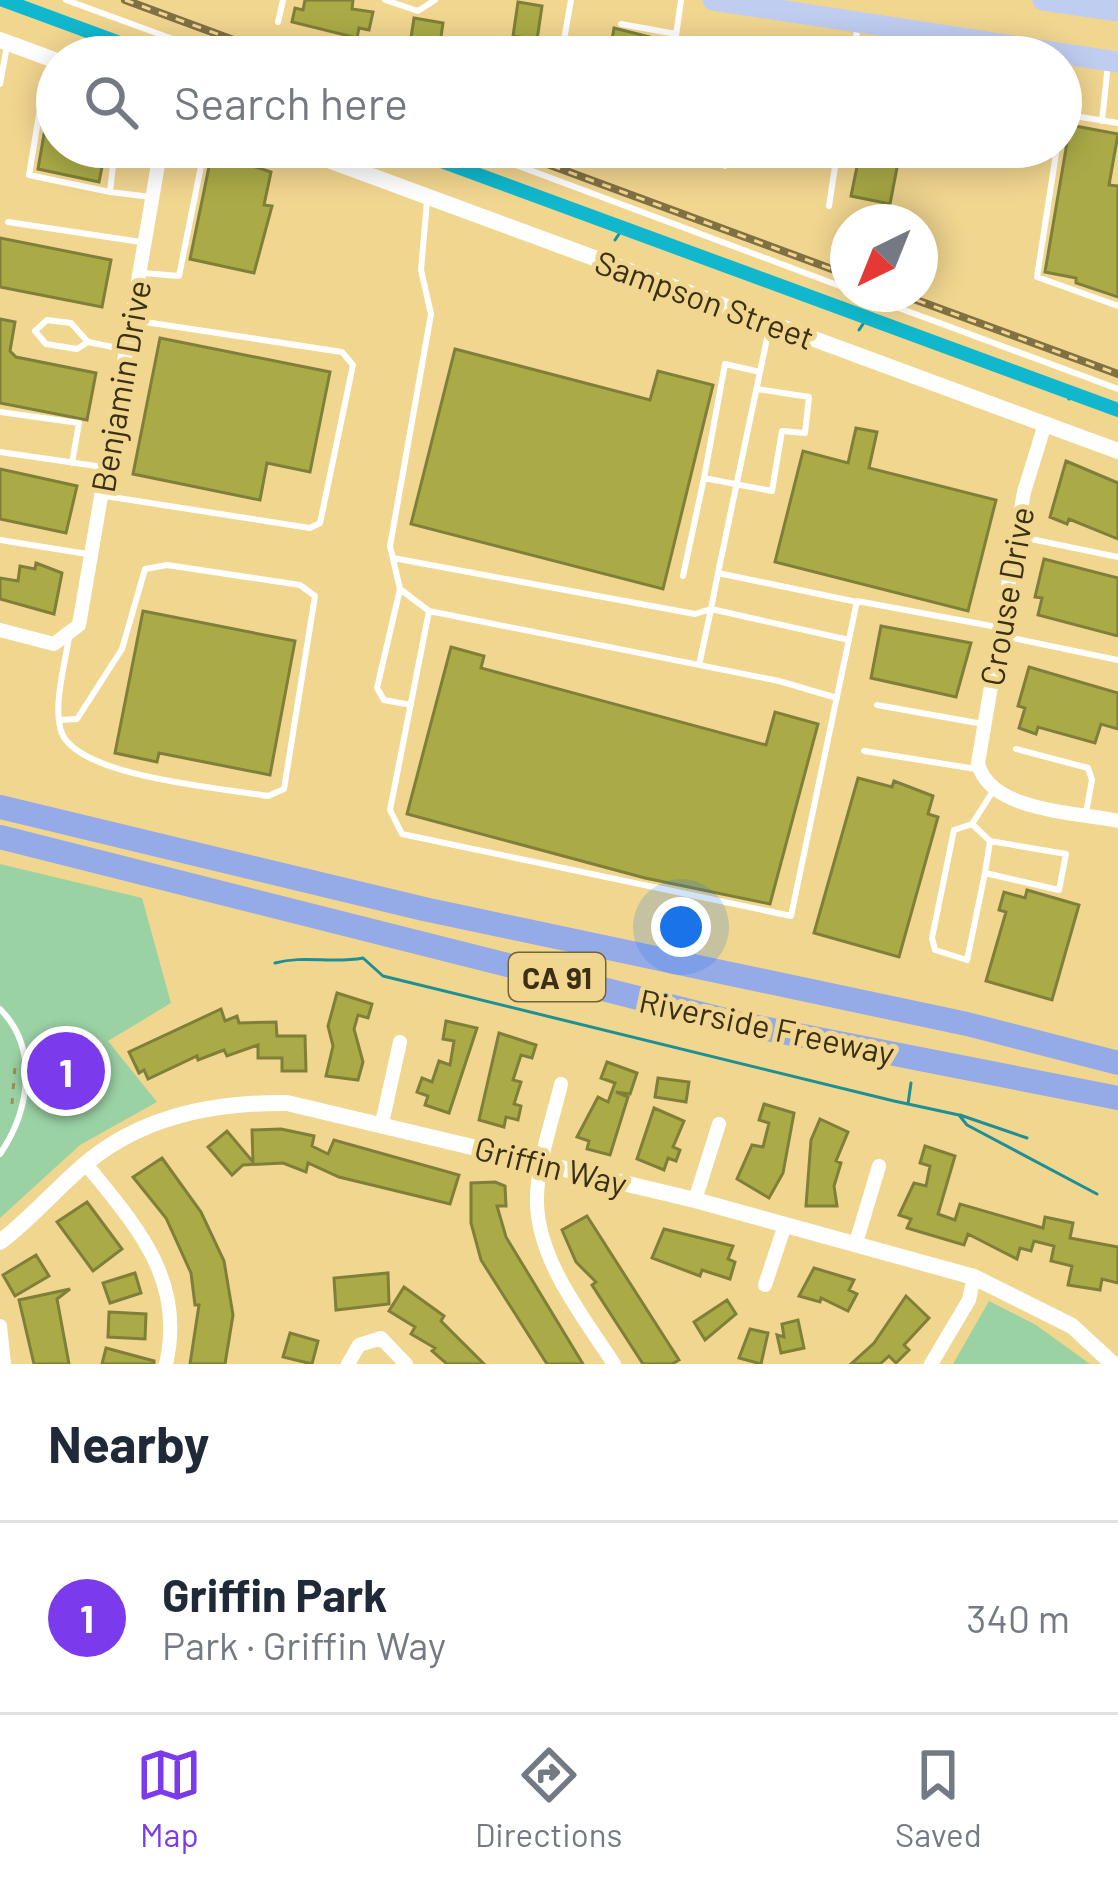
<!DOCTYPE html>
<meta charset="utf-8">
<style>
body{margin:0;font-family:Barlow,sans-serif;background:#f2f2f3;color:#1f2937}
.compass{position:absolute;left:830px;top:204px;width:108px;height:108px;border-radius:50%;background:#fff;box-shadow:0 6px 30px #0003;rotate:223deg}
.you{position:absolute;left:681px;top:927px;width:42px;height:42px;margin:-30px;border:9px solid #fff;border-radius:50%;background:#1a73e8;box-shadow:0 0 0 18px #1a73e833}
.badge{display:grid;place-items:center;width:78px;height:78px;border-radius:50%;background:#7c3aed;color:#fff;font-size:39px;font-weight:700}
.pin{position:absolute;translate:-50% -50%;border:6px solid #fff;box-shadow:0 3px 12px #0006}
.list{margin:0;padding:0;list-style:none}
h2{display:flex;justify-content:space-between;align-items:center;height:156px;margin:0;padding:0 48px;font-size:51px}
h2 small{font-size:39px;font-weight:400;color:#747a83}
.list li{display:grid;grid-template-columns:78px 1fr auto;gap:36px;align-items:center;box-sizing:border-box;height:192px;padding:0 48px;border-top:3px solid #e0e1e3}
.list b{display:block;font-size:45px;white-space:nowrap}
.list p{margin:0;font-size:39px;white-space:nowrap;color:#747a83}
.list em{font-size:39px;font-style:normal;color:#747a83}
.icon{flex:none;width:66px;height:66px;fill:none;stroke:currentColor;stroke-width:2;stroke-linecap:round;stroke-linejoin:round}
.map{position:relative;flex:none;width:1118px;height:1364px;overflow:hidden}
.search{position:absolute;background:#fff;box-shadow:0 6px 30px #0003;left:36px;right:36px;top:36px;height:132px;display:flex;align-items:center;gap:30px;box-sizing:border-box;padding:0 42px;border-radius:66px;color:#747a83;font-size:45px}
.sheet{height:348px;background:#fff}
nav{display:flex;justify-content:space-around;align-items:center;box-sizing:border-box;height:168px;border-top:3px solid #e0e1e3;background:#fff;font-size:33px;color:#747a83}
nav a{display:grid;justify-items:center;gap:6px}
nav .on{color:#7c3aed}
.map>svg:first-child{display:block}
.green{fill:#9bd2a4}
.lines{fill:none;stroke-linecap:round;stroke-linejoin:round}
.stream{stroke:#1e8f95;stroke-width:3}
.canal{stroke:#11b8cd;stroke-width:14}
.building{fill:#aaab47;stroke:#7f7f39;stroke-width:3}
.path{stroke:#a18d59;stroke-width:3;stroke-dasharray:6 9;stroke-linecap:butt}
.service{stroke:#fff;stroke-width:6}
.minor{stroke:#fff;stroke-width:14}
.tertiary{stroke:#fff;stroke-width:16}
.primary{stroke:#bfcdf1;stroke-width:21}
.motorway{stroke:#95abe8;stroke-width:24}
.rail-casing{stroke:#817043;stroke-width:8}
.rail{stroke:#f1d690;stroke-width:3;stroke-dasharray:9;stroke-linecap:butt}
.labels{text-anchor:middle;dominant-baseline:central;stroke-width:10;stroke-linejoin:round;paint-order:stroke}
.shield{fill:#f1d690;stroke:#726238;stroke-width:3}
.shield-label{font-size:30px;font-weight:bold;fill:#3b3013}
.street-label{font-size:33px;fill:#3b3013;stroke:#f1d690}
</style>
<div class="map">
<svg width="1118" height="1364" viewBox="0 0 1118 1364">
<rect width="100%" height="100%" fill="#f1d690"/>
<path class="green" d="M0,864L142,898L171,1003L108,1041L157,1102L80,1145L0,1218Z
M989,1301L1036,1325L1090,1364H953Z"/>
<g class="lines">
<path class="stream" d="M99,50L109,39
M615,240L623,228
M859,330L867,318
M1069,399L1074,394
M275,963C304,955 332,964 363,958L383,976L894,1101L908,1104L911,1083
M908,1104L959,1115L967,1125L1097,1194
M960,1115L1027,1138"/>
<path class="canal" d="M3,0L158,57
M403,147L1118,410"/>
</g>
<path class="building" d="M305,0H353L352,9L373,12L369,30L359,28L357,38L292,22L295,8L303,10Z
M518,2L542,6L537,40L513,36Z
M414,18L443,23L438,57H408Z
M614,28L654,38L650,57H609Z
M700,41L755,53V57H696Z
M47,117L57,119V147H106L99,182L38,169Z
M1070,125L1118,134L1109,185L1118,186V297L1076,283V278L1045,272Z
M861,147H901L890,204L851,196Z
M219,155L271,172L264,205L272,206L254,273L190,259L210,162L217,164Z
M0,238L111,260L102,307L0,287Z
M0,319L15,322L10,351L16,357L96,373L87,420L0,403Z
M160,338L330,372L310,472L267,463L260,500L133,474Z
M455,349L650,400L658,371L713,385L663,589L411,524Z
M856,428L877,432L869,468L996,500L968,611L775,562L803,451L848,463Z
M1066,461L1118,483V539L1069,519L1067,524L1050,517Z
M0,469L77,486L66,533L0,519Z
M1044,559L1118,578V636L1038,615L1042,598L1035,597Z
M36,563L62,573L54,614L0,599V578L18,581L20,566L35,569Z
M143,611L295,641L270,775L159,753L157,762L115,753Z
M881,626L971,643L956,697L871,678Z
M451,647L484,656L481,668L766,745L775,712L818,724L770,904L645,878L407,814Z
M1029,667L1118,693V729L1101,724L1095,743L1038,727L1036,734L1019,728L1025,708L1018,706Z
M858,778L892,787L894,781L933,796L928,814L938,817L899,957L814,933Z
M1027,890L1079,905L1052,1000L986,981L1006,912L999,910L1004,892L1025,898Z
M337,993L372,1004L368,1018L358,1015L354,1029L363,1062L358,1080L326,1076L333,1046L328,1026Z
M221,1009L225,1021L237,1016L239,1023L276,1022L277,1036H305L306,1071H282V1058H258V1045L227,1056L224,1050L198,1060L197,1056L148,1079L144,1070L139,1073L129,1052Z
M446,1021L477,1028L449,1113L425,1105L428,1096L417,1092L422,1078L432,1082L439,1061L450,1065L454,1041L443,1039Z
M499,1033L536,1045L532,1058L521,1055L513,1080L521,1082L514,1104L521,1106L518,1120L506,1117L504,1127L479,1120Z
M607,1062L637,1073L630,1094L616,1092L628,1097L610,1155L587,1149L589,1141L577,1137L598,1097L608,1102L615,1083L601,1078Z
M658,1078L689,1082L686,1102L655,1097Z
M764,1104L794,1113L783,1173L769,1198L737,1179L752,1145L763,1147L769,1123L759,1120Z
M654,1108L684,1121L673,1147L680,1150L676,1161L668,1158L664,1170L637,1159Z
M820,1119L848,1132L836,1161L841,1163L834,1186L837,1206H806L811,1140Z
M281,1129L314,1136L312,1146L328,1154L334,1140L459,1175L450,1204L339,1177L308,1163L306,1172L283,1163L243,1165L232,1175L208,1147L227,1131L253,1162L252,1130Z
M925,1146L955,1156L938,1214L955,1220L960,1204L1043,1228L1045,1217L1073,1223L1070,1238L1118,1247V1283L1102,1279L1100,1290L1068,1285L1072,1266L1051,1261L1054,1246L1034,1241L1031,1251L1020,1248L1017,1259L968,1234L964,1245L907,1228L911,1219L899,1215L914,1183L926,1186L930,1166L920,1163Z
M162,1158L201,1212L224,1261L233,1315L225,1364H190L199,1305H195L191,1273L166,1218L133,1177Z
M495,1182L505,1186L506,1206H497L506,1237L583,1364H547L481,1260L471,1223V1183Z
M87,1202L122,1249L93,1271L57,1222Z
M587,1216L679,1360L672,1364H643L592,1285L596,1282L576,1262L562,1230Z
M664,1229L733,1246L728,1259L735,1262L730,1279L702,1270L700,1276L652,1258Z
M36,1255L49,1276L15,1296L3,1275Z
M814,1268L854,1280L849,1290L857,1294L848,1311L821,1298L820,1302L799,1296Z
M135,1273L141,1293L110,1303L103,1283Z
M388,1273L389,1304L336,1310L334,1278Z
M404,1287L444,1316L441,1321L484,1364H447L432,1351L435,1348L411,1334L415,1327L389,1311Z
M70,1289L57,1299L69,1364H34L19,1300Z
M906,1296L929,1318L904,1345L909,1350L896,1363L889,1356L880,1364H851L874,1343Z
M727,1300L736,1314L705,1340L694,1322Z
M109,1312L146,1314L145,1339L108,1337Z
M798,1320L804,1348L781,1353L777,1335L784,1337L782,1324Z
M750,1329L768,1333L761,1364L739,1358Z
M290,1333L318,1341L312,1364L283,1357Z
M106,1348L154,1361V1364H102Z"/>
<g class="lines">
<path class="path" d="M12,1104L15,1066"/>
<path class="service" d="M66,0L222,57
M385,0L418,11L435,0
M278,22L283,0
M621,24L676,34
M561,57L571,0
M673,57L681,0
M853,57L858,25
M57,81V98
M0,84L7,46
M54,97H42L29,175L110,192
M1102,121L1108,64
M1061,123L1062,114L1118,123
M115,147L110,192L151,197
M468,147L848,289
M669,147L725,166
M1057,147L1037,277L1118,306
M427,201L421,270L431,314L390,546L400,589L429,611L390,810L402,834L791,916L857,601L997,627
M829,206L838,147
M8,222L141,242
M143,273L179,276L202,161
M861,294L1118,389
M88,342L77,349L46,344L35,331L47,320L71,323L88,342L123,349
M757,389L809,397L805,433L782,431L772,491L704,478L725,364L760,372
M0,412L79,423L72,463
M0,452L103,467
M105,496L310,528L320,523L353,365L342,352L132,320
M1016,536L1118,557
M0,540L87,554
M393,558L695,614L711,609L718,573L857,602
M718,573L770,324
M683,576L704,478
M400,589L377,688L384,700L411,705
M429,611L779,681L837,698
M1003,636L1118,660
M699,665L711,609L849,640
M877,705L983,724
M60,720L77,719L122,649L145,569L167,565L300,585L315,596L284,789L268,796C221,788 76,777 61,731C53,704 65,665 69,637
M1016,749L1088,768L1092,780L1086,813
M864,751L976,769
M972,824L954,830L932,938L935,950L967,960L985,873L1059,890L1066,854L990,841L972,824L993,791
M985,873L990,841
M0,1009C39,1048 30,1110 0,1154"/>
<path class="minor" d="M1045,424L1024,492L978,763C989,812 1077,812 1118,821
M0,630L54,644L79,625L161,147
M561,1084C552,1123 536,1165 537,1204C539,1262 584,1318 614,1364
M382,1123L400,1042
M86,1164C135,1225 186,1279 166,1364
M695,1200L719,1124
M856,1243L879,1166
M765,1285L785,1225
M0,1326L4,1364
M348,1364L359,1345L381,1338L406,1364
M931,1364L969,1300L974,1277"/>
<path class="tertiary" d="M0,40L57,61
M293,147L1118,451
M0,1242C30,1219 55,1190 84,1165C140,1117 215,1102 287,1103L695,1200L974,1277L1072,1326L1113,1364"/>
<path class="primary" d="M713,0L1118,62
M1043,0L1118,11"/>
<path class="motorway" d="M0,807L424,909L967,1024L1118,1063
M0,837L737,1023L1118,1098"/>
<g class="rail-casing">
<path id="rail" d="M125,0L280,57
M501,147L848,275
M900,294L1118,374"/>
</g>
<use href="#rail" class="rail"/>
</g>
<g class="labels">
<rect class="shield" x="509" y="953" width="96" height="48" rx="9"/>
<g class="shield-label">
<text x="557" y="977">CA 91</text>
</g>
<g class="street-label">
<text transform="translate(705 299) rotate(20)">Sampson Street</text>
<text transform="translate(120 386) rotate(-80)">Benjamin Drive</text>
<text transform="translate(1006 596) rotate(-80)">Crouse Drive</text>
<text transform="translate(767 1026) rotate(12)">Riverside Freeway</text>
<text transform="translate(551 1165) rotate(14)">Griffin Way</text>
</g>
</g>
</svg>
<svg class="compass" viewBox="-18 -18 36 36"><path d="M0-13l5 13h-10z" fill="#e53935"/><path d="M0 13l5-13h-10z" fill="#747a83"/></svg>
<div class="you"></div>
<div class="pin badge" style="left:66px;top:1071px">1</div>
<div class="search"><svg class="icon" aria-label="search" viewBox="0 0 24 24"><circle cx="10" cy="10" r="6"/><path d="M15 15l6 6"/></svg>Search here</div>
</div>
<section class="sheet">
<h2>Nearby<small></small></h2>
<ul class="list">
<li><span class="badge">1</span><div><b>Griffin Park</b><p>Park · Griffin Way</p></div><em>340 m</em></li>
</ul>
</section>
<nav>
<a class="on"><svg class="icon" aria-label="map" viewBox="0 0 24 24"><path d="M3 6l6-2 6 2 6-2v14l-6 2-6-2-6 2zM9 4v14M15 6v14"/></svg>Map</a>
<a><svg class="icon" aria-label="directions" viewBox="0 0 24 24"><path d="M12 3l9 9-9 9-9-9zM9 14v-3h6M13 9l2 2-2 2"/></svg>Directions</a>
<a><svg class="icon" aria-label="saved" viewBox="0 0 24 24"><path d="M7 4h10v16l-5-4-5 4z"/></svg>Saved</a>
</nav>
